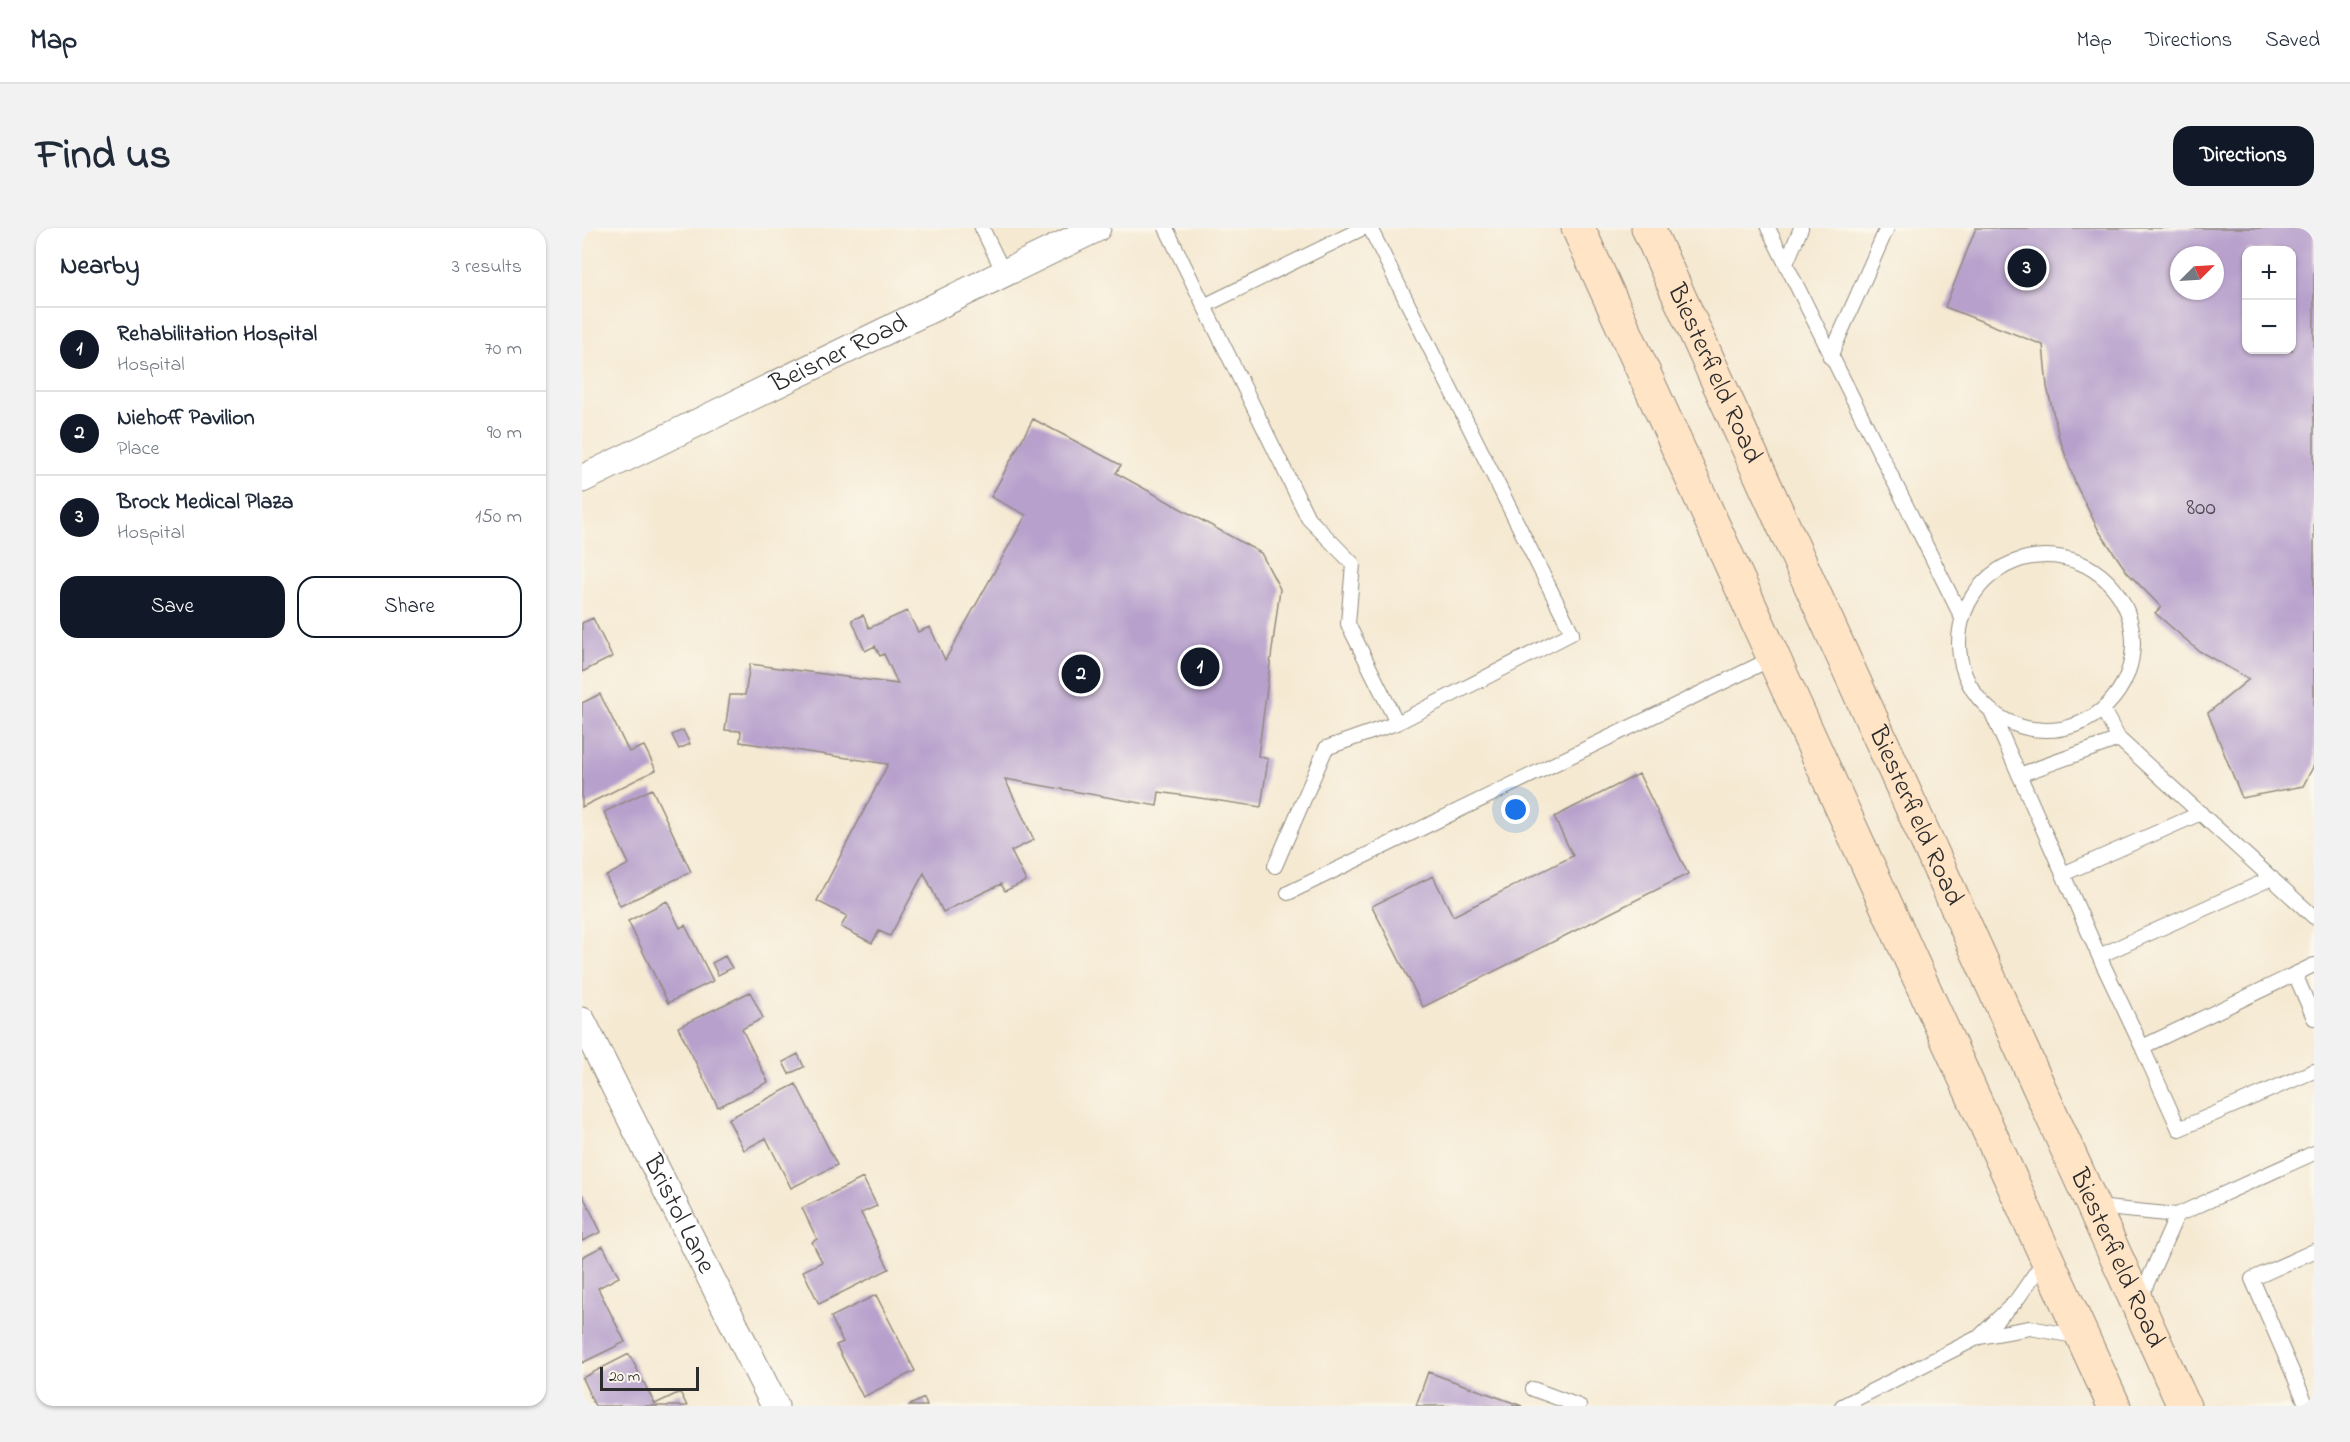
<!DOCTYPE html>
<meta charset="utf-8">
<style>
body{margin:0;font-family:"Indie Flower",sans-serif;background:#f2f2f3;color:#1f2937}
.controls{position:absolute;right:18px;top:18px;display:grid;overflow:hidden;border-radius:12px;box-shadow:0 2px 4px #0004}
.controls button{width:54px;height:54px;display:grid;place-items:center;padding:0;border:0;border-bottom:2px solid #e0e1e3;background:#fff;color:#1f2937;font:30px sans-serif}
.compass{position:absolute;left:1588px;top:18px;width:54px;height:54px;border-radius:50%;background:#fff;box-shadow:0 2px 4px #0004;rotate:66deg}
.scale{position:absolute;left:18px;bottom:15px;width:99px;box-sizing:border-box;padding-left:6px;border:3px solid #2b2b2b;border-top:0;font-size:16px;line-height:21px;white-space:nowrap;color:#2b2b2b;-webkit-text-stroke:4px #fbf7ec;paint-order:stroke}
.you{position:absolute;left:934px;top:582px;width:21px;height:21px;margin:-15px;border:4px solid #fff;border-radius:50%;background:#1a73e8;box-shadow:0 0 0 9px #1a73e833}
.badge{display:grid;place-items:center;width:39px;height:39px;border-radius:50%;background:#111827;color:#fff;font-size:20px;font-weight:700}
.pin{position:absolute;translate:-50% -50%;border:3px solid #fff;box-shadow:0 2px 6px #0006}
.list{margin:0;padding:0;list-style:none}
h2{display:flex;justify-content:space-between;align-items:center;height:78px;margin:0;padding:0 24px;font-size:26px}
h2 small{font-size:20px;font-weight:400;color:#747a83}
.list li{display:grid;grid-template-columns:39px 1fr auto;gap:18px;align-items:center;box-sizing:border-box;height:84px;padding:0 24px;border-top:2px solid #e0e1e3}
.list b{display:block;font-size:22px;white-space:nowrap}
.list p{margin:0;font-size:20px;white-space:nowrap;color:#747a83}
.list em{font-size:20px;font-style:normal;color:#747a83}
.actions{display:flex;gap:12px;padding:18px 24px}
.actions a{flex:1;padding:14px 0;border:2px solid #111827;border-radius:18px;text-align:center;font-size:21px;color:#111827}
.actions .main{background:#111827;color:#fff}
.map{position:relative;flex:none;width:1732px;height:1178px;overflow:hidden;border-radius:18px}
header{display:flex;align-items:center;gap:36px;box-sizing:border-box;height:84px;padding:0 30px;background:#fff;border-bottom:2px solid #e0e1e3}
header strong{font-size:28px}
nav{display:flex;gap:33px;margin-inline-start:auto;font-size:21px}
.intro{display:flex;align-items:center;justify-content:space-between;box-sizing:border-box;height:144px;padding:0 36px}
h1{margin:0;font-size:42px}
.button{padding:15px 27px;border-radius:18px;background:#111827;color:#fff;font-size:21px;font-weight:700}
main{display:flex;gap:36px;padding:0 36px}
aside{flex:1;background:#fff;border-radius:18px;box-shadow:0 2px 4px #0004}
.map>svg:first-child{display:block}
.building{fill:#b7a0cc;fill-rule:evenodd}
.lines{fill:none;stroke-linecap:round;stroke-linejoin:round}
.lane-casing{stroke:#908a7e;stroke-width:16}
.street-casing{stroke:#908a7e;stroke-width:29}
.secondary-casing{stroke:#908a7e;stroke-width:35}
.lane{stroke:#fff;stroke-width:14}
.street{stroke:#fff;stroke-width:27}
.secondary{stroke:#ffe4c6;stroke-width:33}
.labels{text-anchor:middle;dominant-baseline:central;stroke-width:5;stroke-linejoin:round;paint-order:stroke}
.number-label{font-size:24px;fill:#4e4853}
.street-label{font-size:27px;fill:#2b2b2b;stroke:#fbf7ec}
</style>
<header>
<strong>Map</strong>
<nav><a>Map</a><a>Directions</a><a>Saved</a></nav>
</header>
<div class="intro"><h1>Find us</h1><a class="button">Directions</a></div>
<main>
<aside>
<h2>Nearby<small>3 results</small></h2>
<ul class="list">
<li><span class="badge">1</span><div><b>Rehabilitation Hospital</b><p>Hospital</p></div><em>70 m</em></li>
<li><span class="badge">2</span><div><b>Niehoff Pavilion</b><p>Place</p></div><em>90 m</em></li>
<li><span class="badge">3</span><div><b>Brock Medical Plaza</b><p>Hospital</p></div><em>150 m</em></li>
</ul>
<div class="actions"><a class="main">Save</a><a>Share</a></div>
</aside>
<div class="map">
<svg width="1732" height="1178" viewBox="0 0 1732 1178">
<rect width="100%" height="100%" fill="#fbf7ec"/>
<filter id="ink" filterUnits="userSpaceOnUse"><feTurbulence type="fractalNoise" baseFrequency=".0167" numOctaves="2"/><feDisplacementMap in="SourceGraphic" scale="12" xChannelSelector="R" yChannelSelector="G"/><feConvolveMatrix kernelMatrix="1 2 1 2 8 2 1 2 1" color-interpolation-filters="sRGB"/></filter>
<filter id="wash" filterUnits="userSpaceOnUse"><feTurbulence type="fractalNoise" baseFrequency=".008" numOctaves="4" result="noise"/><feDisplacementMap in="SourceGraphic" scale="24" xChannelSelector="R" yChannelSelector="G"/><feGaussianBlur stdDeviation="1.35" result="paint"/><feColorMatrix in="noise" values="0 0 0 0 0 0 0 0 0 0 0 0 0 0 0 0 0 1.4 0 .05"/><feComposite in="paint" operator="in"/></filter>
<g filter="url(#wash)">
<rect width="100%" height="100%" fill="#f5e9d2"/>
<g id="blocks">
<path class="building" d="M1394,0H1732V537L1721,558L1660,570L1626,485L1667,451L1617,423L1573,385L1579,379L1545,344L1517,303L1494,257L1477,209L1465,159L1461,117L1363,79ZM1664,22H1710V122H1664ZM1597,27H1633V63H1597Z
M451,191L539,237L534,245L679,325L698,361L676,528L686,531L679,579L577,564L575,578L423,551L452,612L429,623L444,653L423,663L419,656L361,684L342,645L308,708L297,703L290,715L259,699L265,688L235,673L306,536L158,514L159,503L143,502L148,467H163L168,436L316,456L302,426L298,428L293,418L283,423L270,392L281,387L287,400L325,383L336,404L348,399L363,432L444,287L409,269Z
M11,390L30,429L0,444V395Z
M18,466L47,524L62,518L74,542L0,579V475Z
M101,502L108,516L97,521L90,507Z
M1057,546L1106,646L841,779L790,678L851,648L871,688L991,628L972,589Z
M70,561L109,644L38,678L24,648L47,636L22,584Z
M85,673L98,700L103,697L131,753L86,775L46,693Z
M143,728L150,740L136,747L130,735Z
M168,764L181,790L160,801L186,854L136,879L96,799Z
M216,826L222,839L207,846L201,834Z
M214,856L255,937L209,960L184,910L162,922L146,891Z
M281,950L295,978L279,985L307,1041L237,1076L221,1043L240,1034L230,1014L235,1011L220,980Z
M0,966L19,1004L0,1013Z
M21,1018L37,1049L16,1060L43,1114L0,1135V1029Z
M294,1067L333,1143L281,1169L254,1117L261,1114L249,1089Z
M47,1126L73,1176L98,1164L105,1178H13L0,1150Z
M846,1144L940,1178H834Z
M342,1170L345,1178H326Z"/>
</g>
</g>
<g filter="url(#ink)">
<use href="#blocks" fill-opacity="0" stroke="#908a7e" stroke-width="1.5"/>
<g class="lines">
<g class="lane-casing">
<path id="lane" d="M400,0L422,45
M584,0L726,290L771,336L766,396L815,495L990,405L788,0
M1186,0L1380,390
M1204,36L1219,0
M622,78L781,0
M1248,129L1305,0
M1377 415a87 87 0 1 1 174 0a87 87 0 1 1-174 0Z
M1521,482L1537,511L1732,689
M1410,485L1517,728
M1437,547L1537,511
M693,638L744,520L815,495
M1481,646L1619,585
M706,665L1191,430
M1732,737L1560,819L1597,901L1732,843
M1713,746L1732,790
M1560,819L1517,728L1690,650
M1514,979L1595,987L1732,925
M1557,1073L1595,987
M1397,1109L1434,1073L1463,1031
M951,1161L997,1178
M1260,1178L1397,1109L1448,1100L1498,1109
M1725,1178L1670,1051L1732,1023"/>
</g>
<g class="street-casing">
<g id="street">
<path id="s1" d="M0,251L515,0"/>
<path id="s2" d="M0,793L193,1178"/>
</g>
</g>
<g class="secondary-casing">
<g id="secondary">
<path d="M996,0L1532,1178"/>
<path id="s3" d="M1066,0L1602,1178"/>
</g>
</g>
<use href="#lane" class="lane"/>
<use href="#street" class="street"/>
<use href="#secondary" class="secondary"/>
</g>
</g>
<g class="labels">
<g class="number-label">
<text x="1619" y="280">800</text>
</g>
<g class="street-label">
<text stroke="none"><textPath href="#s1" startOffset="286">Beisner Road</textPath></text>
<text stroke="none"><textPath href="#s3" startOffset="160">Biesterfield Road</textPath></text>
<text stroke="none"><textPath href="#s3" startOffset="646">Biesterfield Road</textPath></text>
<text stroke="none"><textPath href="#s2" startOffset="216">Bristol Lane</textPath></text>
<text stroke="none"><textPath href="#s3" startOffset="1132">Biesterfield Road</textPath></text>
</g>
</g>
</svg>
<div class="controls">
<button>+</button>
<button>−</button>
</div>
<svg class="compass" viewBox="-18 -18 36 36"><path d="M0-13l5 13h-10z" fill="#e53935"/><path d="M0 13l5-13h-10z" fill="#747a83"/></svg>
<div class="scale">20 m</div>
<div class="you"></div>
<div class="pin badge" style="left:618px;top:439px">1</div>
<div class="pin badge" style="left:499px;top:446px">2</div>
<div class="pin badge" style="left:1445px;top:40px">3</div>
</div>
</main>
